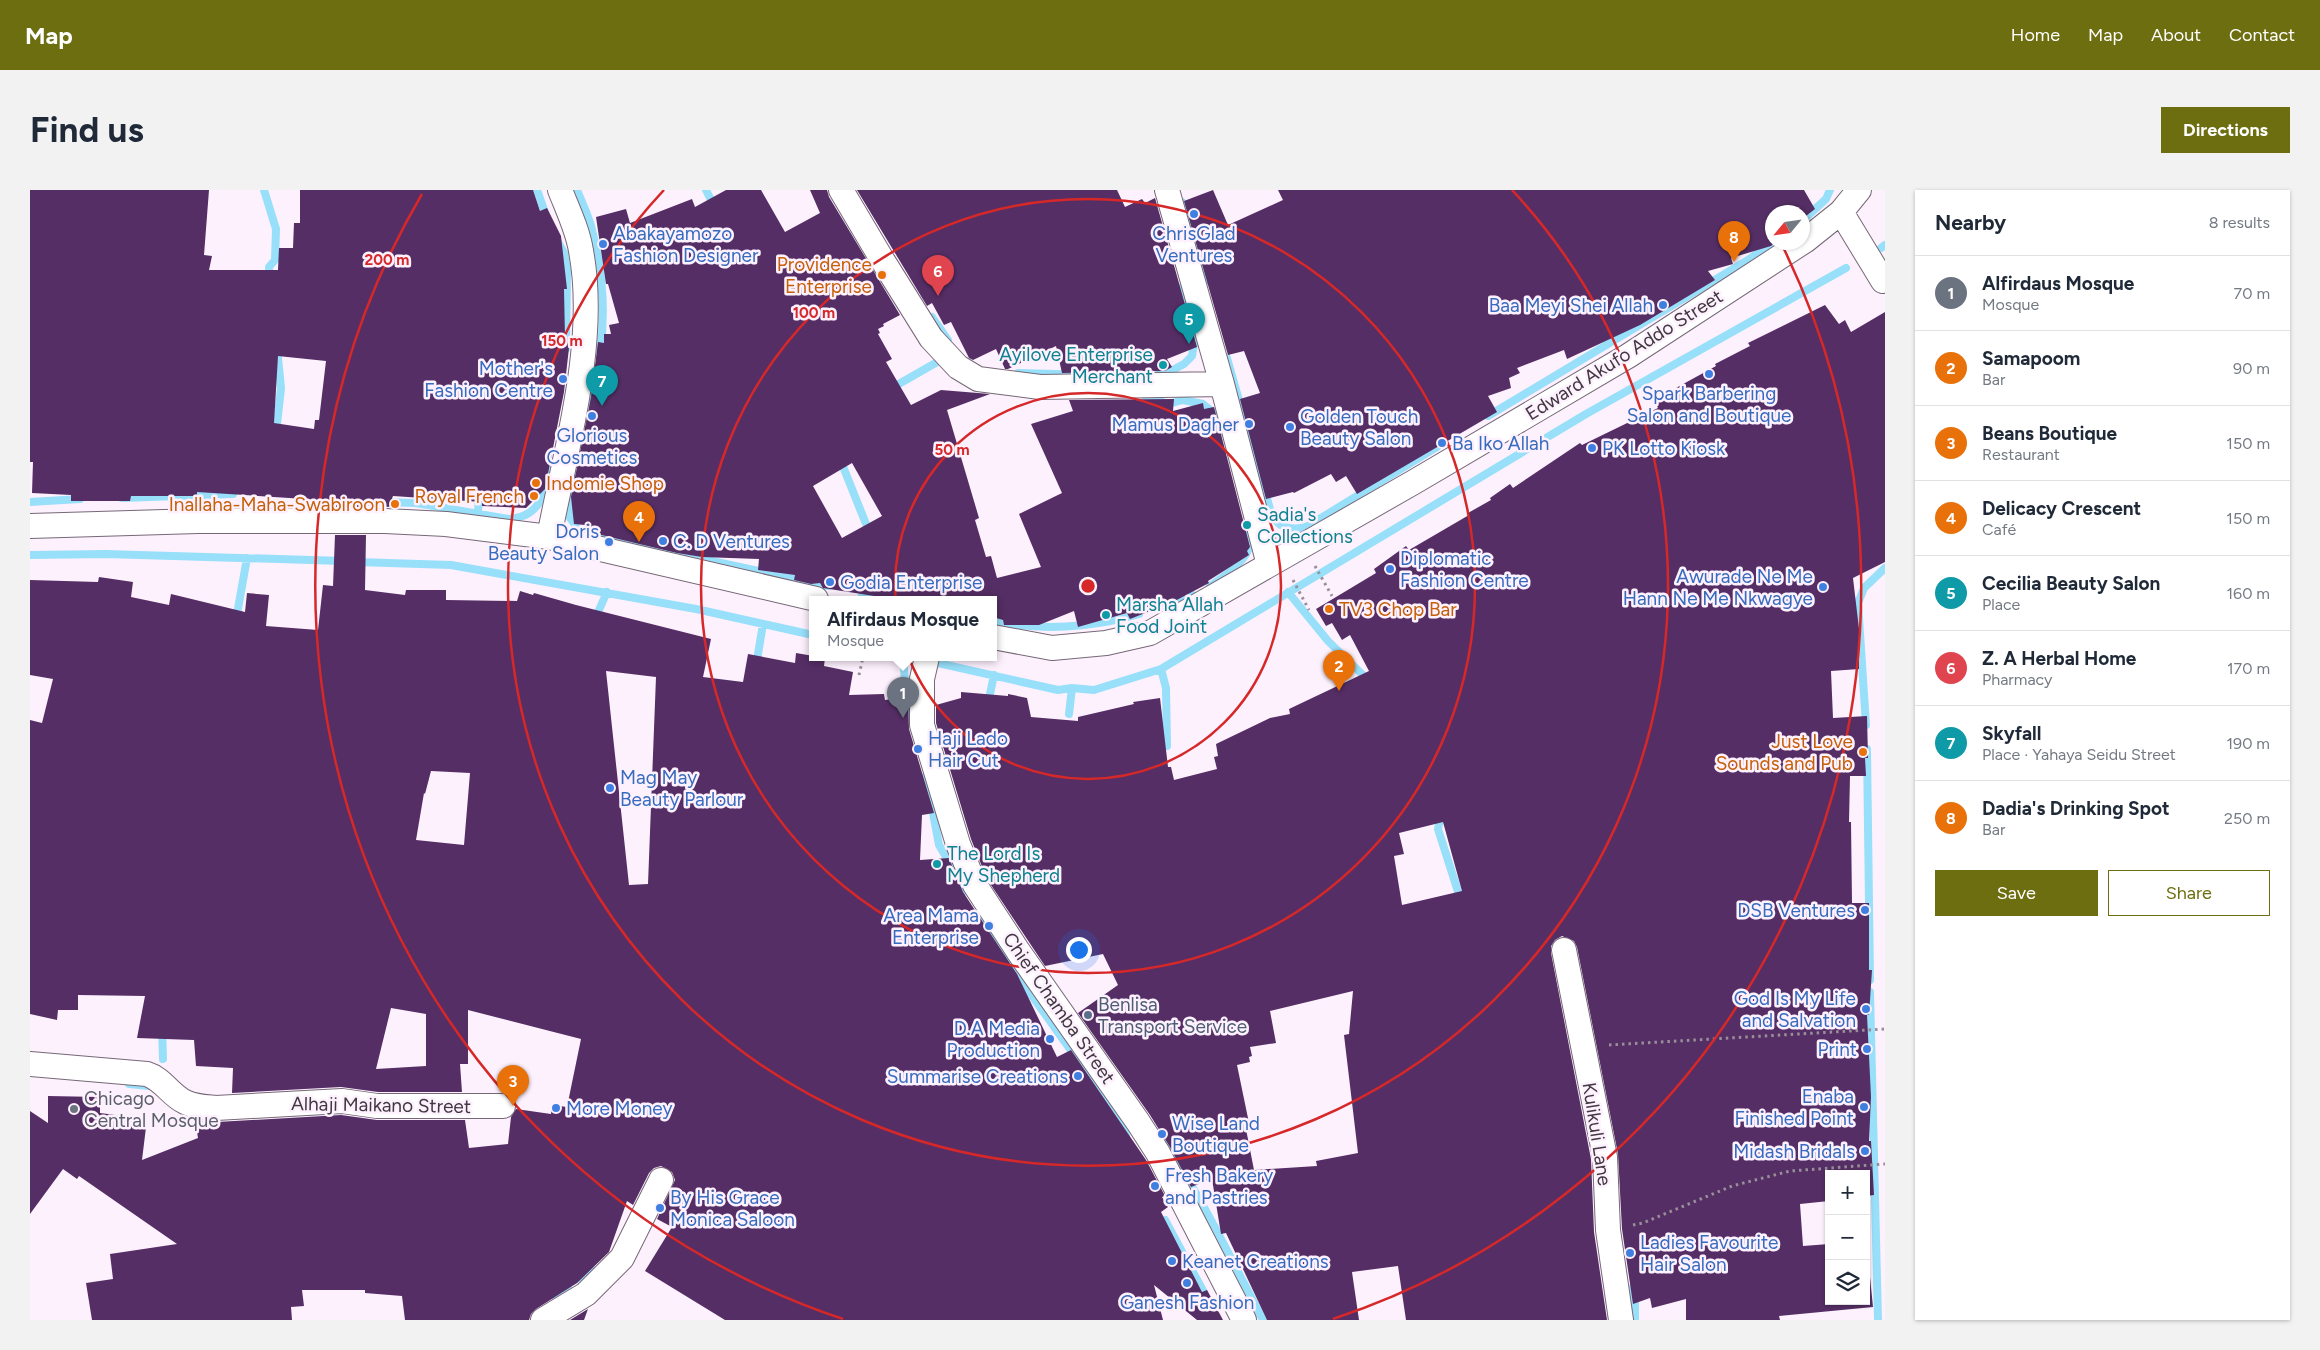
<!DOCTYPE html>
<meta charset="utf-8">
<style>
body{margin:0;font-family:Figtree,sans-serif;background:#f2f2f3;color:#1f2937}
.controls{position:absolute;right:15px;bottom:15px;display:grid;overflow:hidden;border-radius:0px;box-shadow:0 1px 4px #0004}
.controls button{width:45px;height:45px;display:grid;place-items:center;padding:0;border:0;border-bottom:1px solid #e0e1e3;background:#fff;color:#1f2937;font:25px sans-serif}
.compass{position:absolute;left:1735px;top:15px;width:45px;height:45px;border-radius:50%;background:#fff;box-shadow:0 1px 4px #0004;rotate:241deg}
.you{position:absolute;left:1048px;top:759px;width:18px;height:18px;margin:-12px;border:4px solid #fff;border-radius:50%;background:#1a73e8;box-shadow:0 0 0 8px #1a73e833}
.badge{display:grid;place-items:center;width:32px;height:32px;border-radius:50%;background:#6d6e0f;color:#fff;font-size:16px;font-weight:700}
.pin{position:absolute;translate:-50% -41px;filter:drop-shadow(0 1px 2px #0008)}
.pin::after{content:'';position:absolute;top:26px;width:18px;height:15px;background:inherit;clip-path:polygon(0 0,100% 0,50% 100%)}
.popup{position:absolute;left:779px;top:406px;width:188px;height:65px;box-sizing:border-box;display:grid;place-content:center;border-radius:0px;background:#fff;filter:drop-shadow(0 1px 4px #0005);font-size:16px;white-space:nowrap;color:#747a83}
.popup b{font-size:19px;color:#1f2937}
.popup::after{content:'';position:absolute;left:50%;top:100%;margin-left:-10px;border:10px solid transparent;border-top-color:#fff}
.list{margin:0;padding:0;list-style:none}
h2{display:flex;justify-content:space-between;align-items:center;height:65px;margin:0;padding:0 20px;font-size:21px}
h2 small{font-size:16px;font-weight:400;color:#747a83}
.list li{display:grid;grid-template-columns:32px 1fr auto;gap:15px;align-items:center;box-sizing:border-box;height:75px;padding:0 20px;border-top:1px solid #e0e1e3}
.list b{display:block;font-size:19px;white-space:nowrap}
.list p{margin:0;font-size:16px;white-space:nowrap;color:#747a83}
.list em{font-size:16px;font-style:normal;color:#747a83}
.actions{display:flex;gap:10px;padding:15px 20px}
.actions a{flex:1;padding:11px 0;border:1px solid #6d6e0f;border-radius:0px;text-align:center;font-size:18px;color:#6d6e0f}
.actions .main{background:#6d6e0f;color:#fff}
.icon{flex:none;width:28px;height:28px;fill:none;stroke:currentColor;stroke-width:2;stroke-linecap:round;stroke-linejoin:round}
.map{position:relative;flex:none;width:1855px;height:1130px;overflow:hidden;border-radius:0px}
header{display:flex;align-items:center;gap:30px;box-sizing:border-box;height:70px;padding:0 25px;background:#6d6e0f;color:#fff}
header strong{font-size:24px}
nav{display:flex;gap:28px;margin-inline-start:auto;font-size:18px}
.intro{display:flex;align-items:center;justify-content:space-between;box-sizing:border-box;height:120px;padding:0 30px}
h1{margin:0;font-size:35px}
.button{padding:12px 22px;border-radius:0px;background:#6d6e0f;color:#fff;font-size:18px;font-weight:700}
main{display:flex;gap:30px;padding:0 30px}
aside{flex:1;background:#fff;border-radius:0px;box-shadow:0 1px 4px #0004}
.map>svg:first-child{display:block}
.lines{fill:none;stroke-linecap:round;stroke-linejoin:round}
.stream{stroke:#98dffa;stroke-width:8}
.building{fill:#552e65;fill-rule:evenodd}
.street-casing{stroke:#766877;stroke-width:26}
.path{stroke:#998f99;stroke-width:3;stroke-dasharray:2.5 4;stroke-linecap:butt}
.street{stroke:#fff;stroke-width:24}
.ring{fill:none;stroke:#d62828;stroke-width:2.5}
.shop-dot{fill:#3f7fe0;stroke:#fef1fe;stroke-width:2}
.food-dot{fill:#e8710a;stroke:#fef1fe;stroke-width:2}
.culture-dot{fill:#0f9aa8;stroke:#fef1fe;stroke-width:2}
.service-dot{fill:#5c6f8a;stroke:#fef1fe;stroke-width:2}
.worship-dot{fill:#6b7280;stroke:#fef1fe;stroke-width:2}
.labels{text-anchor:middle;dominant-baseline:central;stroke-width:5;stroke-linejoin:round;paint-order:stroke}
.shop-label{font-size:19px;fill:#366cbe;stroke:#fef1fe;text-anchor:start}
.food-label{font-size:19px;fill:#c56008;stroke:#fef1fe;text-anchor:end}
.culture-label{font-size:19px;fill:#0d838f;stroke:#fef1fe;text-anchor:start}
.street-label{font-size:19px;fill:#403940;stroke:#fef1fe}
.service-label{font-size:19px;fill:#4e5e75;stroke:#fef1fe;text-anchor:start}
.worship-label{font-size:19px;fill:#5b616d;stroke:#fef1fe;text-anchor:start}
.centre{fill:#d62828;stroke:#fef1fe;stroke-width:2.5}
.ring-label{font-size:15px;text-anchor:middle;font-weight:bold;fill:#d62828;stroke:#fef1fe;stroke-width:5;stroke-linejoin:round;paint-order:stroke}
</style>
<header>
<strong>Map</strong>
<nav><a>Home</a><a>Map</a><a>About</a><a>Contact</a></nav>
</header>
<div class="intro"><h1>Find us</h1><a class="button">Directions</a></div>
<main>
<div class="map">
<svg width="1855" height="1130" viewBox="0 0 1855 1130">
<rect width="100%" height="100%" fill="#fef1fe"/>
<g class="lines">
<path class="stream" d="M234,0L246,39L245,70L239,77L240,89
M507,0L517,28
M547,0C552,13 559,26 562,40C572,79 576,121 570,162
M676,0L684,16
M1152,12L1175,92
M1772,31L1796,9L1800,0
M528,52L534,63L537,80L536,159
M1851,58L1855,55
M902,127L918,150
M1197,168L1242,326C1250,339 1264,341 1278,336L1410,255
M988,183L1066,185
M1128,185L1135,184L1154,174L1162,166L1165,148L1152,97
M860,199L909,171
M1113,205L1138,214L1153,210L1173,214L1184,223L1194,242
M557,212L565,188
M1458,226L1718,70L1743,52
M246,243L251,198L248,168
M810,269L840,344
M543,284L540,328L551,343L799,396
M92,308L203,304
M0,312L50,309
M352,312L386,313L478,329C513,327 516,300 520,271
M448,324L449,302
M0,365L76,364L313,371
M327,372L421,375L666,419L783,445
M1180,396C1193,387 1219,370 1220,353C1220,346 1218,339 1217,333
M1258,402L1298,451L1339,491
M832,404L858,409
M1122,419L1163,405
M565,429L577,402
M206,430L217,368
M963,431C1010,441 1063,438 1109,424
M873,467L876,502L882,528
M881,467L1028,500L1042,498L1064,500L1131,479L1556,224L1816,78
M726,476L733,434
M1131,479L1136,498L1137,556
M960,504L964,485
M1039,524L1042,498
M1836,535L1828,413L1834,398L1855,378
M1837,559L1840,790
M896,586L909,655L936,701
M1409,625L1410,629L1408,639L1431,711
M951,725L995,796L1089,928L1096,945
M1840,802L1848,1130
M132,838L133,869
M99,894L119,896
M1135,953C1173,1010 1201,1069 1233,1130
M1135,1030L1178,1110
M1594,1094L1605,1109V1130
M525,1106L538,1098L537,1093L567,1080"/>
</g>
<path class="building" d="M0,0H179L174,65L182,66L179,80H248L249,58H263L264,33H270V0H503L510,21L517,18L531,46L537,99H534L535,148L540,149L534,202L515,299L496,318L452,316V312L363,306L359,317L336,315V317H306V311L167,302V306H101L100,311H41V305L2,303L3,272H0ZM248,166L296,171L289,230H285L284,239L244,233Z
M696,0H731L755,42L790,23L780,0H797L799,7L870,125L853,134L854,136L848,139L850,143L848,144L862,169L856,172L881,215L911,200L960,204L917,220L949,328L945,330L956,367L961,366L967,388L1011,377L989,324L1032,303L1001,234L1043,221L1039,210L1144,209L1143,221L1173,213L1174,219L1184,217L1220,357L1217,361L1219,365L1178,391L1179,393L1143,412L1100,429L1097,423L1048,437L1044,421L1009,435H974L973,430L963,427V409L857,408L793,398L790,393L781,394L764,390L765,385L728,380L729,369L672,367L647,363L555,341V335L544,334L541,307L561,207L568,152L574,153V144H581L579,135L589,133L578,94H576L566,27L596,19L600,33L662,9L665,17ZM822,273L852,326L812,348L783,296Z
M827,0H1087L1095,17L1112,9L1115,13L1125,8L1167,157L1137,169L1142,177L1135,181L1032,183L1026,156L978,179H975L966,159L943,170L939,168L921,132L914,135L902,113L897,116Z
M1183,0L1198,35L1253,10L1248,0H1774L1785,19L1772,29V22H1742V52H1745L1741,56L1701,68L1703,74L1678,81L1685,90L1610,135L1537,169L1534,160L1487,178L1490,183L1479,188L1481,198L1458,206L1467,222L1327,304L1316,286L1306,292L1301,284L1264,303L1263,302L1236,309L1210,209L1230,203L1214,161L1198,165L1154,11Z
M1795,115L1809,134L1815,130L1821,142L1855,122V372L1823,388L1829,439V479L1801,481L1803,528L1837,526L1838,568H1835L1836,586H1820L1819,632H1821L1822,713H1839V780H1842L1839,825H1837L1841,907L1839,951H1841L1844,1005L1836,1006V984H1799V1011L1770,1014L1773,1056L1799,1054V1111H1836V1060L1837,1087H1840L1843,1117L1749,1126L1750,1130H1656V1109L1622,1118L1620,1108L1603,1114L1592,1039L1588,964L1547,757L1544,751L1532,746L1525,750L1521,756V763L1561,969L1564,1042L1577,1130H1376L1368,1076L1322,1082L1329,1130H1237L1196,1043L1191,1044L1182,989L1161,997L1140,957L1120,925L1048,823L1088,795L1073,764L1015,776L957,689L941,649L906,533V515L931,508V502L978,506V504L997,508L1001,527L1048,531V527L1104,514L1103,512L1130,508L1138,577H1141L1144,590L1187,579L1184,567L1188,566L1186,554L1240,528L1260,524L1259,519L1339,481L1320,445L1312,450L1302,433L1296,436L1286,419L1346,383L1344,379L1376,356L1379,360L1439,325L1438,323L1461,310L1460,308L1480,294L1483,298L1550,253L1552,255L1628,218L1624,210L1686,176L1685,174L1720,156L1718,153ZM1413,632L1432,701L1372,715L1364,666L1374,664L1369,643ZM1323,801L1319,844L1314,845L1328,963L1286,971L1287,976L1224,980L1215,934L1219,933L1207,875L1220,872L1219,867L1222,866L1220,857L1246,853L1240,821Z
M305,345H336L335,400L375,405L376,400H416V410L487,411L490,401L503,405L504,403L546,415L681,449L673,487L713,492L718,464L765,473L766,463L795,468L794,476L823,482L819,505L854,504L855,510L878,507L879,539L904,623L892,625L890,670L919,668L933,702L987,784L1027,867L1041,860L1116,970L1135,1006L1132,1007L1138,1017L1131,1022L1172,1102L1177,1100L1193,1130H1167L1124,1095L1133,1130H695L615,1081L642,1037L627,1029L645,990L642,982L631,976L624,978L619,983L603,1015L597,1011L579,1062L547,1093L506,1119L501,1124L499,1130H375L372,1106L335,1103V1100H272L274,1116L261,1117L262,1130H62L56,1093L83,1089L80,1064L147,1054L49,986L47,989L33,979L0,1024V921L18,933V906L70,907V923L117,929L112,970L168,948L165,930L187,932L311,925L347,930H435L439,958L478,954L481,927L486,919L521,924L522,915L537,917L551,849L438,820V874H430L432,902H348L311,897L202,903L203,878L166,876L164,850L107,848L115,806L48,805V820H28L27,830L0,824V530L12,533L23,489L0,485V390L68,392L69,387L103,392L101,407L139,415L141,404L215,422L217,403L239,405L236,436L288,440L293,395L303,396ZM576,481L626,487L618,694L599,695ZM401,581L440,583L434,655L386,650L394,603L395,604ZM361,818L396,824V876L346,879Z
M558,1119L554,1130H540Z"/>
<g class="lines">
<g class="street-casing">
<path id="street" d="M811,0L853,71L901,148L928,177L948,189L1010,197L1192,194
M1137,0L1192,194L1239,375
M1811,22L1853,91
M0,336L168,331H355L416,334L519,347L786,409
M519,347C536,259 568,150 551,61C548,41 538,20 530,0
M963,447L1022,458L1076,453L1120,443L1384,292L1598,166L1776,50L1811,22L1829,0
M897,467L892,489V535L928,654L945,695L988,761L1108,932L1128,963L1214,1130
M1534,760L1575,967L1578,1040L1591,1130
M0,874L117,884C133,889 140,905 155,912C165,917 175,917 186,918L312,911L347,916H473
M513,1130L556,1104L592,1068L631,990"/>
</g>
<path class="path" d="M1285,376L1302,406
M1263,390L1279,420
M829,485L833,467
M1579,855L1855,839
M1603,1035L1613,1033L1702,996L1760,981L1855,974"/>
<use href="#street" class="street"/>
</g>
<g class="ring">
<circle cx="1058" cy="396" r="193"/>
<circle cx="1058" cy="396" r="387"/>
<path d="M1482 0A580 580 0 1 1 634 0"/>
<path d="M813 1129A773 773 0 0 1 392 4M1753 57A773 773 0 0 1 1303 1129"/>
</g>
<g class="shop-dot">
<circle cx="1164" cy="24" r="5"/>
<circle cx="573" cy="54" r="5"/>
<circle cx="1633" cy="115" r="5"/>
<circle cx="1679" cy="184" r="5"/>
<circle cx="533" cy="189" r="5"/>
<circle cx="562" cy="226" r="5"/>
<circle cx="1219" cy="234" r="5"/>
<circle cx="1260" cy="237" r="5"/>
<circle cx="1412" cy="253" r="5"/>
<circle cx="1562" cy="258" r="5"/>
<circle cx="633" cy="351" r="5"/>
<circle cx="579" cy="352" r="5"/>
<circle cx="1360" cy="379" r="5"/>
<circle cx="800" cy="392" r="5"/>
<circle cx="1793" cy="397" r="5"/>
<circle cx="888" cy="559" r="5"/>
<circle cx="580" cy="598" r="5"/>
<circle cx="1835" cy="720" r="5"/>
<circle cx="959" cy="736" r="5"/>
<circle cx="1836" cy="819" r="5"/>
<circle cx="1020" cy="849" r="5"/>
<circle cx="1837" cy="859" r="5"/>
<circle cx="1048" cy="886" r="5"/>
<circle cx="1834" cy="917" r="5"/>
<circle cx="526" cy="918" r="5"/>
<circle cx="1132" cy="944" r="5"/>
<circle cx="1835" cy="961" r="5"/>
<circle cx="1125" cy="996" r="5"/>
<circle cx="630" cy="1018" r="5"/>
<circle cx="1600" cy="1063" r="5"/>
<circle cx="1142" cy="1071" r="5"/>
<circle cx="1157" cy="1093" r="5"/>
</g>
<g class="food-dot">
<circle cx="852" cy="85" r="5"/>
<circle cx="506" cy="293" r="5"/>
<circle cx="504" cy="306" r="5"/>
<circle cx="365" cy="314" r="5"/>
<circle cx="1299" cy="419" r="5"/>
<circle cx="1833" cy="562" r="5"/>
</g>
<g class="culture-dot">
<circle cx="1133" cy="175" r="5"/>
<circle cx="1217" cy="335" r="5"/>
<circle cx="1076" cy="425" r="5"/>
<circle cx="907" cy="674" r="5"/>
</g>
<circle class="service-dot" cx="1058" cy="825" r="5"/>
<circle class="worship-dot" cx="44" cy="919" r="5"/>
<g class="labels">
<g class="shop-label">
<text x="583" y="43">Abakayamozo<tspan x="583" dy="22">Fashion Designer</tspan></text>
<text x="1164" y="43" text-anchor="middle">ChrisGlad<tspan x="1164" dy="22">Ventures</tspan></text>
<text x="1623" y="115" text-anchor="end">Baa Meyi Shei Allah</text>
<text x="523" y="178" text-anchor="end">Mother's<tspan x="523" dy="22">Fashion Centre</tspan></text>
<text x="1679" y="203" text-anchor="middle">Spark Barbering<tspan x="1679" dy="22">Salon and Boutique</tspan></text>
<text x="1270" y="226">Golden Touch<tspan x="1270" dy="22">Beauty Salon</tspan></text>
<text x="1209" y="234" text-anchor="end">Mamus Dagher</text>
<text x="562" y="245" text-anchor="middle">Glorious<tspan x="562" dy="22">Cosmetics</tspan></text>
<text x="1422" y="253">Ba Iko Allah</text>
<text x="1572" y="258">PK Lotto Kiosk</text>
<text x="569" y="341" text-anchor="end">Doris<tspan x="569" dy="22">Beauty Salon</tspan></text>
<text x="643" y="351">C. D Ventures</text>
<text x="1370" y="368">Diplomatic<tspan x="1370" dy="22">Fashion Centre</tspan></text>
<text x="1783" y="386" text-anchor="end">Awurade Ne Me<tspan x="1783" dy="22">Hann Ne Me Nkwagye</tspan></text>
<text x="810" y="392">Godia Enterprise</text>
<text x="898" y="548">Haji Lado<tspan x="898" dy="22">Hair Cut</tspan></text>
<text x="590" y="587">Mag May<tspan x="590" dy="22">Beauty Parlour</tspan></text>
<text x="1825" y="720" text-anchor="end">DSB Ventures</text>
<text x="949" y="725" text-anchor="end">Area Mama<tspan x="949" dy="22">Enterprise</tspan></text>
<text x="1826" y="808" text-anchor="end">God Is My Life<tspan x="1826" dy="22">and Salvation</tspan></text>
<text x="1010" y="838" text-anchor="end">D.A Media<tspan x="1010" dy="22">Production</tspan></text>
<text x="1827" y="859" text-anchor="end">Print</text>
<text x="1038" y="886" text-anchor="end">Summarise Creations</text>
<text x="1824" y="906" text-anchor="end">Enaba<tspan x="1824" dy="22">Finished Point</tspan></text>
<text x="536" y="918">More Money</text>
<text x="1142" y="933">Wise Land<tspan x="1142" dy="22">Boutique</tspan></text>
<text x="1825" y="961" text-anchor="end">Midash Bridals</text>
<text x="1135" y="985">Fresh Bakery<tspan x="1135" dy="22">and Pastries</tspan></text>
<text x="640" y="1007">By His Grace<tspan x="640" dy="22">Monica Saloon</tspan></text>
<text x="1610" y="1052">Ladies Favourite<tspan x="1610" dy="22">Hair Salon</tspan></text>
<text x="1152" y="1071">Keanet Creations</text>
<text x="1157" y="1112" text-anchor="middle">Ganesh Fashion</text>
</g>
<g class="food-label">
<text x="842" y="74">Providence<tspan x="842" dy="22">Enterprise</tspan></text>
<text x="516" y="293" text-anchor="start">Indomie Shop</text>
<text x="494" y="306">Royal French</text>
<text x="355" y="314">Inallaha-Maha-Swabiroon</text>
<text x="1309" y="419" text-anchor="start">TV3 Chop Bar</text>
<text x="1823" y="551">Just Love<tspan x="1823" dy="22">Sounds and Pub</tspan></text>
</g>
<g class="culture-label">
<text x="1123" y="164" text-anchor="end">Ayilove Enterprise<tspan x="1123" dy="22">Merchant</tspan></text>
<text x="1227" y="324">Sadia's<tspan x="1227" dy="22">Collections</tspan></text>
<text x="1086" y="414">Marsha Allah<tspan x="1086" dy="22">Food Joint</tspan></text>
<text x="917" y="663">The Lord Is<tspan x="917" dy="22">My Shepherd</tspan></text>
</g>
<g class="street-label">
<text transform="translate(1594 165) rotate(-32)">Edward Akufo Addo Street</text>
<text transform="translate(1029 818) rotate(55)">Chief Chamba Street</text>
<text transform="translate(351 915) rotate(1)">Alhaji Maikano Street</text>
<text transform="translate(1567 944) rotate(81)">Kulikuli Lane</text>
</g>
<g class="service-label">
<text x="1068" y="814">Benlisa<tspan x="1068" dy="22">Transport Service</tspan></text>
</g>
<g class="worship-label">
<text x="54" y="908">Chicago<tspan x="54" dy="22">Central Mosque</tspan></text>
</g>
</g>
<circle cx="1058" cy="396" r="8" class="centre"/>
<g class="ring-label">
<text x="357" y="75">200 m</text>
<text x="784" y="128">100 m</text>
<text x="532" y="156">150 m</text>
<text x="922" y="265">50 m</text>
</g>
</svg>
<div class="controls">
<button>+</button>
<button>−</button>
<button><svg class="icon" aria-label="layers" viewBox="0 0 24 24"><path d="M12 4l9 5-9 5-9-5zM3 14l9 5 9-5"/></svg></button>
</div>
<svg class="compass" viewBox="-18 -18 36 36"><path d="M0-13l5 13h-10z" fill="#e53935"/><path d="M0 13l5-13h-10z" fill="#747a83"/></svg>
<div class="you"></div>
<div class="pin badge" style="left:873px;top:528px;background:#6b7280">1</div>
<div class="popup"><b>Alfirdaus Mosque</b>Mosque</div>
<div class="pin badge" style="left:1309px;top:501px;background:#e8710a">2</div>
<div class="pin badge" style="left:483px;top:916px;background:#e8710a">3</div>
<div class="pin badge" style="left:609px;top:352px;background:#e8710a">4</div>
<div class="pin badge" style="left:1159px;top:154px;background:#0f9aa8">5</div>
<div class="pin badge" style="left:908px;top:106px;background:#e0444e">6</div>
<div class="pin badge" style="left:572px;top:216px;background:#0f9aa8">7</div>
<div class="pin badge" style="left:1704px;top:72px;background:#e8710a">8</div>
</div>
<aside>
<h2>Nearby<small>8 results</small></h2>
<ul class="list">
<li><span class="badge" style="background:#6b7280">1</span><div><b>Alfirdaus Mosque</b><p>Mosque</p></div><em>70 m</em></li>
<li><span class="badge" style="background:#e8710a">2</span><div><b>Samapoom</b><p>Bar</p></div><em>90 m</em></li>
<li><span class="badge" style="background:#e8710a">3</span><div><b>Beans Boutique</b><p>Restaurant</p></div><em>150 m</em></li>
<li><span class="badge" style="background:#e8710a">4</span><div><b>Delicacy Crescent</b><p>Café</p></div><em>150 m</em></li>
<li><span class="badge" style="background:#0f9aa8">5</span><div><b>Cecilia Beauty Salon</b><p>Place</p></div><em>160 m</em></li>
<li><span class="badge" style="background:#e0444e">6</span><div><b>Z. A Herbal Home</b><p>Pharmacy</p></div><em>170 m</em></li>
<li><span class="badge" style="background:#0f9aa8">7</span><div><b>Skyfall</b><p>Place · Yahaya Seidu Street</p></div><em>190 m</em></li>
<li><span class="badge" style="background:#e8710a">8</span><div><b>Dadia's Drinking Spot</b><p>Bar</p></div><em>250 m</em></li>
</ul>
<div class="actions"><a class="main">Save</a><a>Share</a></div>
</aside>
</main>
